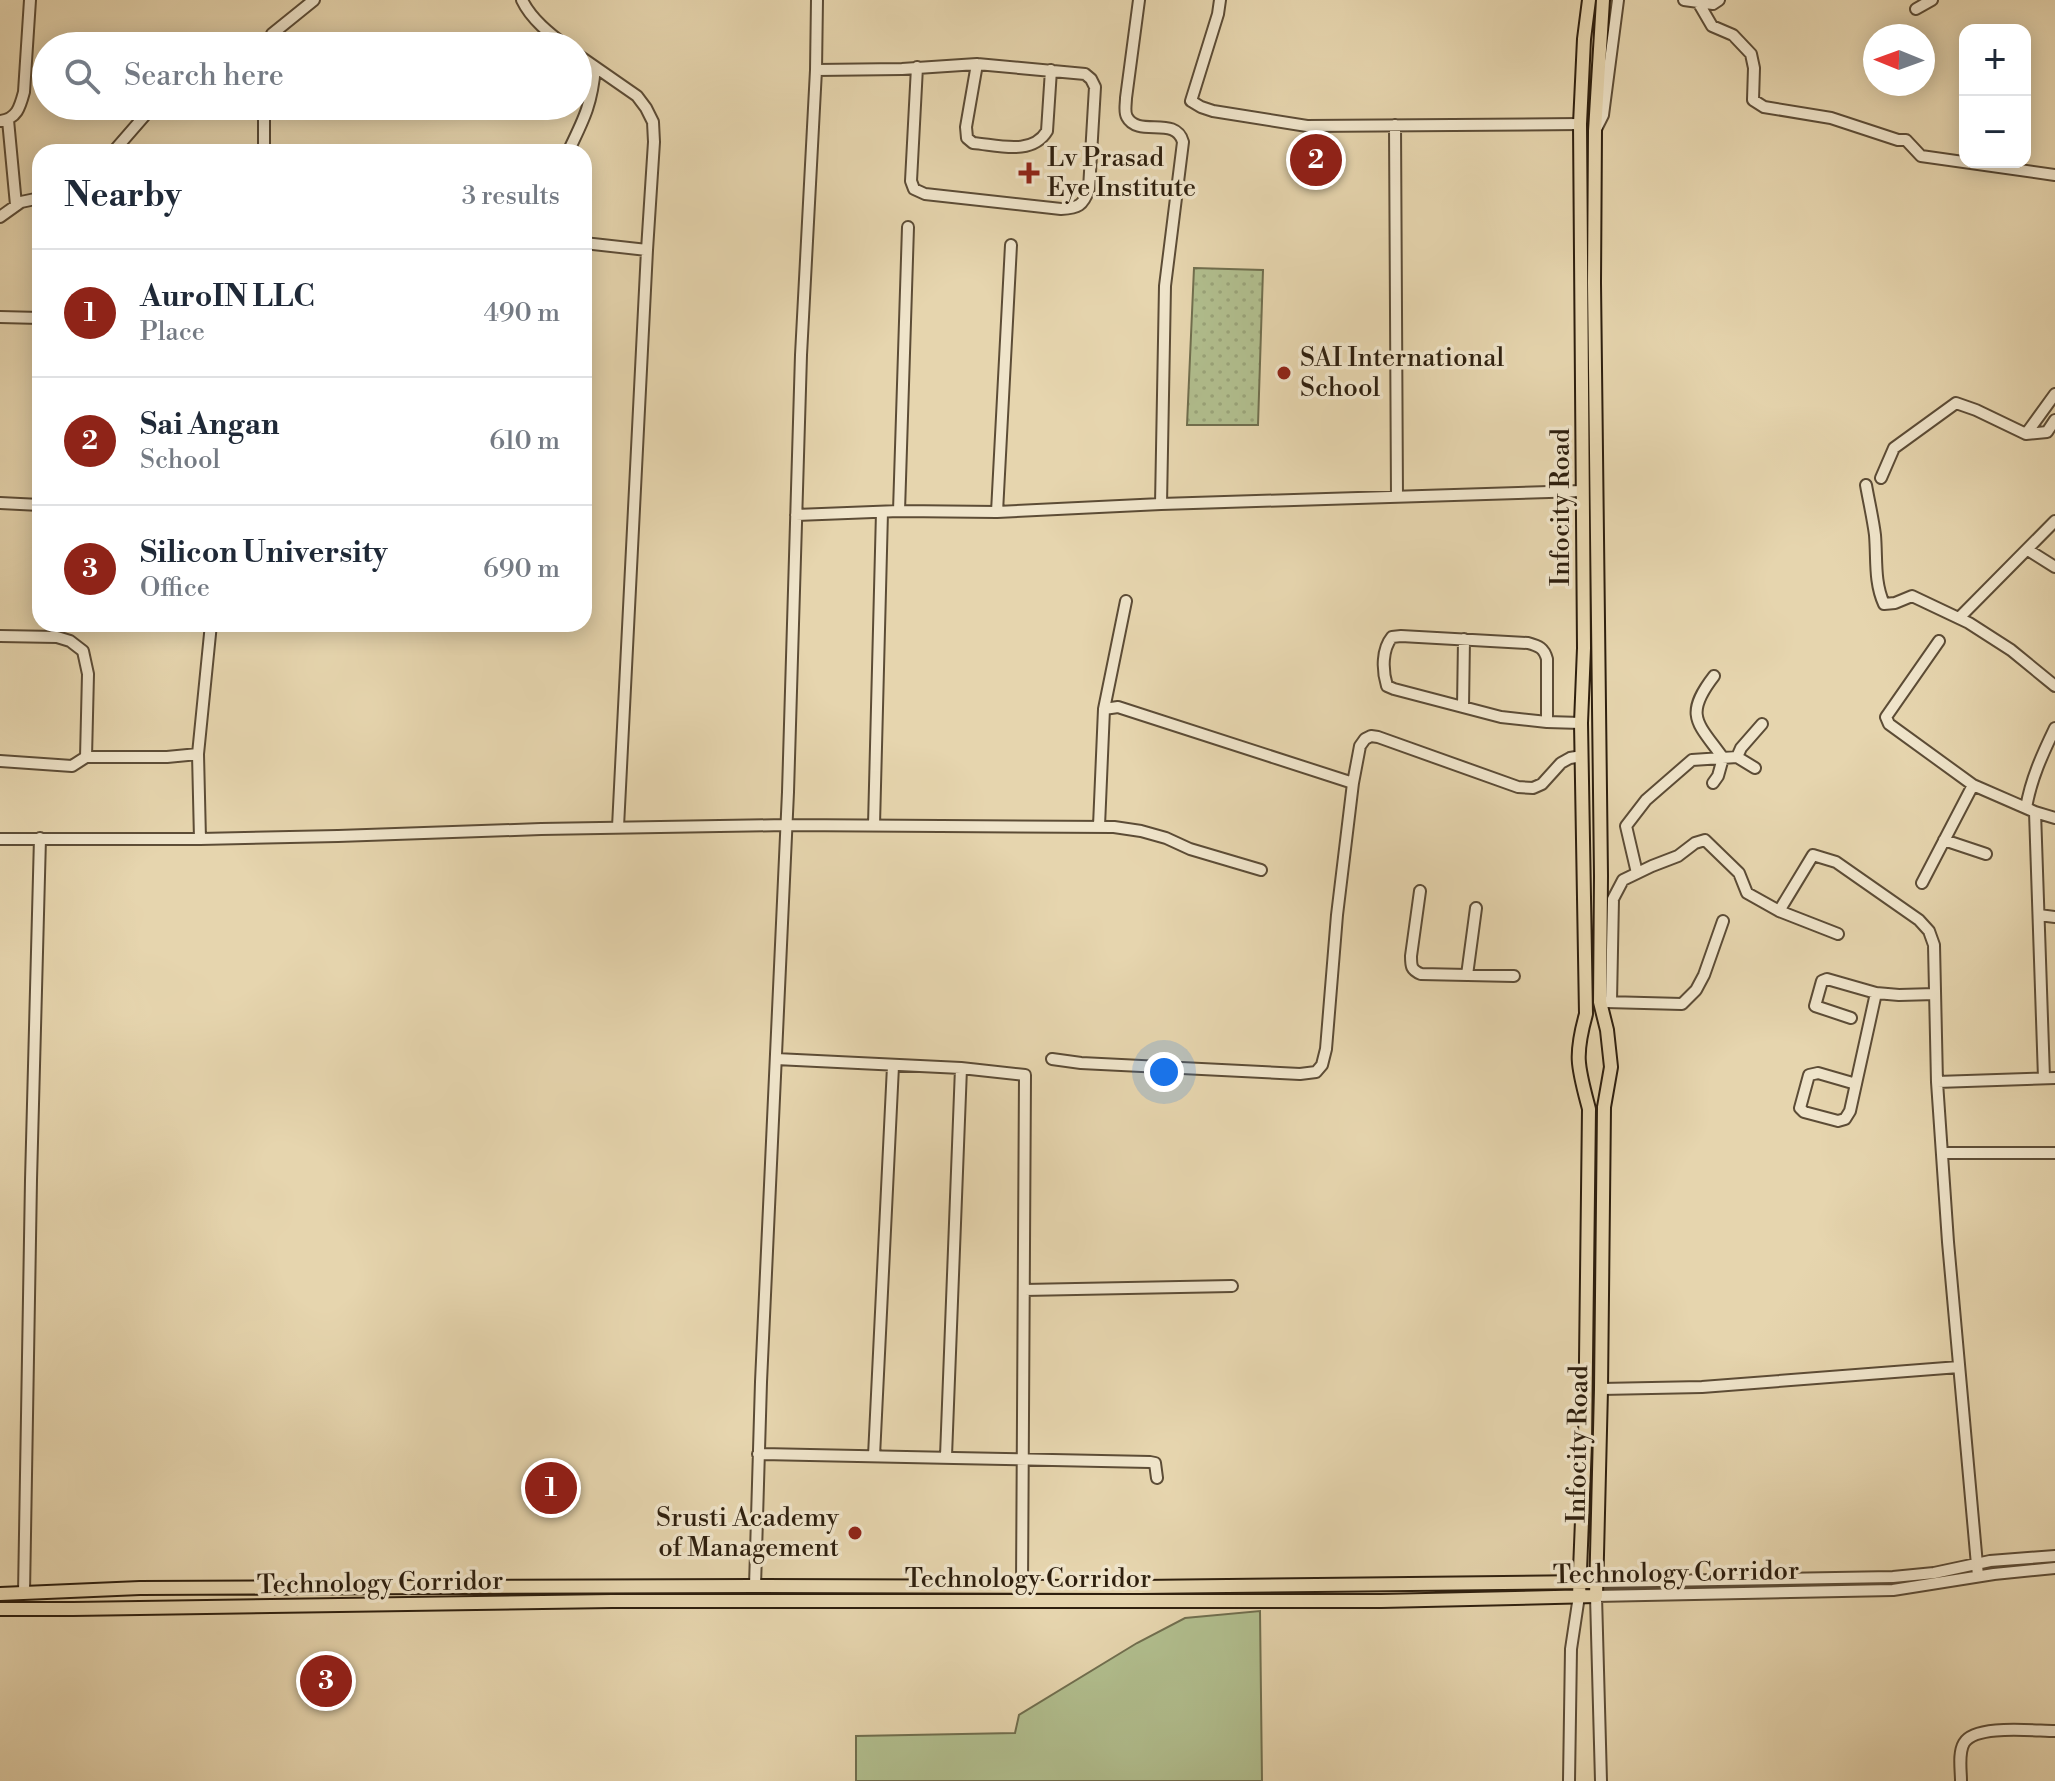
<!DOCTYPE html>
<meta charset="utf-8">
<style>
body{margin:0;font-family:"Libre Bodoni",serif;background:#f6f6f7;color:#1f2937}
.controls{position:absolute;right:24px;top:24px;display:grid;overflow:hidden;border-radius:16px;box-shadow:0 4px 20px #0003}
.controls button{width:72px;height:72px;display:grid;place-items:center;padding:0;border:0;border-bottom:2px solid #e0e1e3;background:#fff;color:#1f2937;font:40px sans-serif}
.compass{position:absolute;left:1863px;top:24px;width:72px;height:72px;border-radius:50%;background:#fff;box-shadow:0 4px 20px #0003;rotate:271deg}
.you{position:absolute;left:1164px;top:1072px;width:28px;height:28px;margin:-20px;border:6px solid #fff;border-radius:50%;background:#1a73e8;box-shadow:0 0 0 12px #1a73e833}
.badge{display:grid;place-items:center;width:52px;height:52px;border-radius:50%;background:#8f2418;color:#fff;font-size:26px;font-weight:700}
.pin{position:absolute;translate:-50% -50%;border:4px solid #fff;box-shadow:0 2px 8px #0006}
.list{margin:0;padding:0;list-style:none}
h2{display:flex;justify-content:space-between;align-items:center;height:104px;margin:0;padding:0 32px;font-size:34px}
h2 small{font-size:26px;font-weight:400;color:#747a83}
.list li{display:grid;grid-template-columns:52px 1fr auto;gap:24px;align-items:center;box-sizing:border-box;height:128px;padding:0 32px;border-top:2px solid #e0e1e3}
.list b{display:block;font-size:30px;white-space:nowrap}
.list p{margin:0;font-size:26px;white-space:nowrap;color:#747a83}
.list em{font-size:26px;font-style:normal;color:#747a83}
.icon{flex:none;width:44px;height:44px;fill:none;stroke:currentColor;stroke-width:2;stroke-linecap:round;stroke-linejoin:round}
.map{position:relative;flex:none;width:2055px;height:1781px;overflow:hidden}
.search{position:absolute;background:#fff;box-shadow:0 4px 20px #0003;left:32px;top:32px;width:560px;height:88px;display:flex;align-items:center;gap:20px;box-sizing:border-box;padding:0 28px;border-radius:44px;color:#747a83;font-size:30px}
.panel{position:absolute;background:#fff;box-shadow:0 4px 20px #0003;left:32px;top:144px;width:560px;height:488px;border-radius:24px}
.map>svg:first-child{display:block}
.grass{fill:#b1be8e;stroke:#706e4e;stroke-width:2}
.park{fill:url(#park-dots);stroke:#706e4e;stroke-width:2}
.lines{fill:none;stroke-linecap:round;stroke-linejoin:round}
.minor-casing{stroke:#5c4c36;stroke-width:14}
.major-casing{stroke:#2e1f0e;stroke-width:16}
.minor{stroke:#efe4ca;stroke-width:10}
.major{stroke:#e6d5ae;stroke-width:12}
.poi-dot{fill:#8f2418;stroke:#efe4ca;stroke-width:3}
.labels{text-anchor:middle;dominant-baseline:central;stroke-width:7;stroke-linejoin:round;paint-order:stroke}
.poi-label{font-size:26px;fill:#2e1f0e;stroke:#efe4ca;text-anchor:start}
.street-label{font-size:26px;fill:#2e1f0e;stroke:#efe4ca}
</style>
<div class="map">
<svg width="2055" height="1781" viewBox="0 0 2055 1781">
<defs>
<pattern id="park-dots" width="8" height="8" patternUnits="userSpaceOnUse" patternTransform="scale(2)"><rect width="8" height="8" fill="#b1be8e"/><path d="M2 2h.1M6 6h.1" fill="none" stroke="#99a379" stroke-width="1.8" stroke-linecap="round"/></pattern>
</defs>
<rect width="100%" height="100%" fill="#e6d5ae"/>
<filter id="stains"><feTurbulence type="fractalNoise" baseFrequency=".0025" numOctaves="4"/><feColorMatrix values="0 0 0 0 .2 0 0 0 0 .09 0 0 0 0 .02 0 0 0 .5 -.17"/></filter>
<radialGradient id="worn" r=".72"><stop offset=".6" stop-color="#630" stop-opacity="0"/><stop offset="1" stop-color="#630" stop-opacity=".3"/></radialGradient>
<path class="grass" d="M1260,1611L1262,1781H856V1736L1015,1733L1019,1715L1137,1643L1185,1618Z"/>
<path class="park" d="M1194,268L1263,270L1258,425H1187Z"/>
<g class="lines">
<g class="minor-casing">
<path id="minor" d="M522,0C531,19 550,34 566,46
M1139,0L1126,98C1126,104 1124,112 1127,117C1138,138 1176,115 1183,142L1165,286L1161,504
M1220,0L1218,14L1191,101L1201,107L1213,111L1307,126L1580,124
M1684,0L1713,4L1719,0
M1698,2L1712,26L1733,35L1751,54L1754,68L1753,100L1764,107L1831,118L1898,140H1906L1921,156L2055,175
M1916,9L1932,0
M268,46L272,34L314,0
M578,55L637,96L646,108L653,122L654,142L647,250L618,827
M977,64L966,127L967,138L973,143C998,145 1032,156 1047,131L1051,70
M816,70L902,69L977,64L1085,74L1091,79L1095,87L1089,189C1083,206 1078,208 1061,209L925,194L914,189L911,181L917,67
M8,120L16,205
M0,121C17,119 20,107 24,92L30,0
M1395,125L1397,497
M1597,127L1603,115L1618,0
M113,152L153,106
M264,152V106
M568,152C584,119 592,104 595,67
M0,217L21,202L40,198
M584,243L647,250
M0,317L40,318
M2026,434L2055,394
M1881,478L1894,448L1956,403L1976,410L2026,434L2047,432L2055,420
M1866,485C1869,502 1873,519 1875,535C1877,559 1874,582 1884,604L1895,603L1912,596L1969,623L2011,650L2055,686
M0,503L40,505
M899,511L908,227
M997,512L1011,245
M796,515L899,511L997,512L1161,504L1583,491
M2028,550L2055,567
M1959,618L2055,521
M0,636L57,637L70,641L83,651L88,674L86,757
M1939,641L1886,717L1889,724L1973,785L2035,812L2044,1078
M1463,707L1464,639
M1104,709L1126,601
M1547,722V659C1544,648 1539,646 1528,643L1401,636L1392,637C1382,649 1382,670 1387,686L1394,689L1501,717L1547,722L1581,723
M198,754L200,839
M1737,757L1741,748L1762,724
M0,761L72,766L86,757H167L198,754L211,624
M1713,783L1718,776L1723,758C1698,723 1683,716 1714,676
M2026,808C2031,779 2042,755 2055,728
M2035,812L2055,818
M874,825L882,512
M1099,826L1104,709L1118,707L1353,783
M0,839H200L338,836L541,829L786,825L1114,827L1141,831L1166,838L1190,849L1261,870
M1944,840L1986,854
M1637,873L1626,826L1646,800L1692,760L1737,757L1755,768
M1922,883L1973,785
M1420,891L1411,956C1411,966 1411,970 1421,974L1514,976
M1779,911L1813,855L1836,862L1919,920L1929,931L1934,945L1937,1082L1948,1242L1978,1576
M2039,915L2055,917
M1467,975L1476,908
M1611,1001L1613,899L1623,880L1652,866L1678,856L1695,843L1705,840L1739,873L1747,893L1779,911L1838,934
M1606,1002L1682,1004L1696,990L1704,975L1723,921
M1851,1018L1815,1006L1822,981L1827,979L1876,993L1899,995L1935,994
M776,1059L961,1068L1025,1075L1022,1586
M1052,1059L1081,1063L1300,1074L1316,1072L1322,1065L1326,1049L1337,915L1353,783L1360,746L1365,739L1371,736L1378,737L1518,787L1533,788L1542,784L1561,763L1570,758L1582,756
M1937,1082L2055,1078
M1856,1084L1818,1073L1809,1075L1800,1108L1804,1112L1838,1121L1845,1119L1850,1111L1876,993
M1942,1153H2055
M1024,1290L1232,1286
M1601,1389L1702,1387L1959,1367
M758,1454C889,1456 1019,1460 1150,1462L1155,1463L1157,1478
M874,1456L893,1066
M946,1456L961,1068
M1597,1582L1893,1577L1934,1573L1990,1561L2055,1556
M755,1586L761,1382L788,792L801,355L816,70L817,0
M24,1593L31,1180L40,838
M1569,1781L1571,1649L1579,1596
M1601,1781L1596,1596L1893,1590L1994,1574L2055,1568
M1961,1781C1961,1770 1958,1753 1964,1743C1975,1724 2034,1731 2055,1731"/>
</g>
<g class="major-casing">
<path id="major" d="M0,1594L140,1588L755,1586L1139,1587L1589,1582
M1579,1596L1585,1444L1589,1109C1578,1067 1574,1057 1586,1014L1581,723L1584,648L1580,124L1584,39L1589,0
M0,1609H73L612,1601H1381L1596,1596L1601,1389L1604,1107L1611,1067L1607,1030L1600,1002L1601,876L1594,283L1595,131L1603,0"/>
</g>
<use href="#minor" class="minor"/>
<use href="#major" class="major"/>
</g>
<g class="poi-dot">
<path d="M1025 161h8v8h8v8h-8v8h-8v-8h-8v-8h8z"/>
<circle cx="1284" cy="373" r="8"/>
<circle cx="855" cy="1533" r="8"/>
</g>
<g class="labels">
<g class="poi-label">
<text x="1047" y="158">Lv Prasad<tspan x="1047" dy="30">Eye Institute</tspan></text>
<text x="1300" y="358">SAI International<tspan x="1300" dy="30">School</tspan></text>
<text x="839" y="1518" text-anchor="end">Srusti Academy<tspan x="839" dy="30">of Management</tspan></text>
</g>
<g class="street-label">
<text transform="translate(1561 507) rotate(-90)">Infocity Road</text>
<text transform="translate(1578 1444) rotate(-89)">Infocity Road</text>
<text transform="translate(1676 1573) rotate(-1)">Technology Corridor</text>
<text x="1028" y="1579">Technology Corridor</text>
<text transform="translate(380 1583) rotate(-1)">Technology Corridor</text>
</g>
</g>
<rect width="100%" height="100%" filter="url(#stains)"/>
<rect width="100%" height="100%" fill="url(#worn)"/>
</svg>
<div class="controls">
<button>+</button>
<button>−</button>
</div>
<svg class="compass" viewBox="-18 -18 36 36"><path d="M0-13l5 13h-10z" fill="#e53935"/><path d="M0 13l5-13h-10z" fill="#747a83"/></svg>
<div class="you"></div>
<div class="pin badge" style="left:551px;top:1488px">1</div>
<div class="pin badge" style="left:1316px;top:160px">2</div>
<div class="pin badge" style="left:326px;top:1681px">3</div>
<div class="search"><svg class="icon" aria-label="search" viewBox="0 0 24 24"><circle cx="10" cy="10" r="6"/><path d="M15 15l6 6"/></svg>Search here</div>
<section class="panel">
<h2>Nearby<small>3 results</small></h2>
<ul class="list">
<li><span class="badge">1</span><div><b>AuroIN LLC</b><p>Place</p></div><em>490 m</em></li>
<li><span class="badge">2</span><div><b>Sai Angan</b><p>School</p></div><em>610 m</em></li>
<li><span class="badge">3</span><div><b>Silicon University</b><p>Office</p></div><em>690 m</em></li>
</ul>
</section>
</div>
